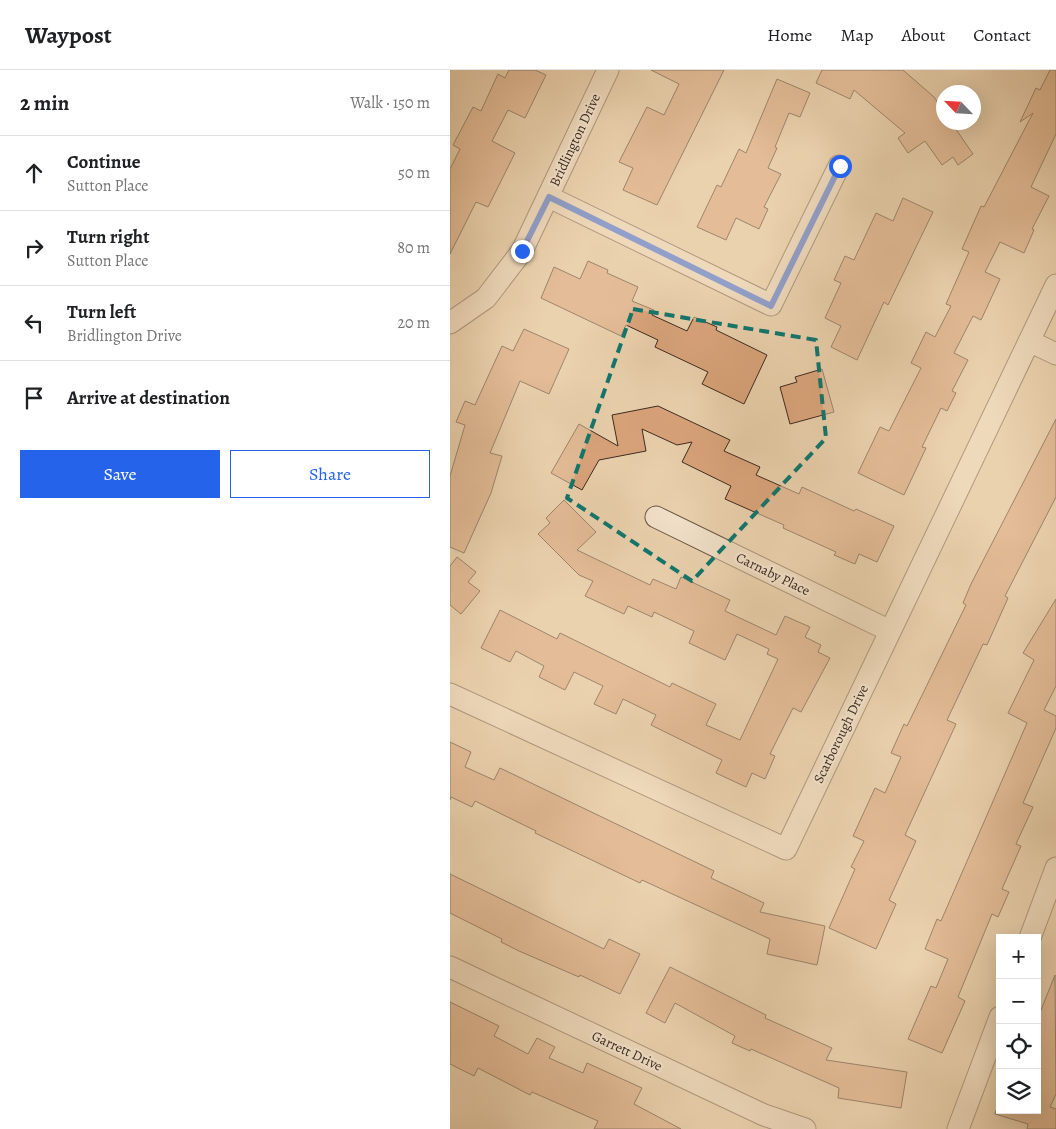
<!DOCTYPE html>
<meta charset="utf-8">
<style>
body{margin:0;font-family:Alegreya,serif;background:#f2f2f2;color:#202124}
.controls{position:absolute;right:15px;bottom:15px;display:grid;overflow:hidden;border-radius:0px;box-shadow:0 5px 20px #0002}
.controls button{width:45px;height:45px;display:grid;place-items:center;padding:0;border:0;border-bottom:1px solid #e0e0e0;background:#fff;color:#202124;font:25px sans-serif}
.compass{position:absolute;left:486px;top:15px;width:45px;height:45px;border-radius:50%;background:#fff;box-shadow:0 5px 20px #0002;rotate:295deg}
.stop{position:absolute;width:15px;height:15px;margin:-11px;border:4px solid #2563eb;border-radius:50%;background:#fff}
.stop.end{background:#2563eb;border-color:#fff;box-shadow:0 1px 5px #0008}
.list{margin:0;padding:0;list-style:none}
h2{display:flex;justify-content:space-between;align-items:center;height:65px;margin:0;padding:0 20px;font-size:21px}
h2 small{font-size:16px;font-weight:400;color:#757577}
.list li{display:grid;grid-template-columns:32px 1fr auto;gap:15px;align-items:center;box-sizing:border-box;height:75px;padding:0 20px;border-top:1px solid #e0e0e0}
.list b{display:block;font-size:19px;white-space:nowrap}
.list p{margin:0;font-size:16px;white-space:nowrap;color:#757577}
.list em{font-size:16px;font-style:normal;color:#757577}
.actions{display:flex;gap:10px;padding:15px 20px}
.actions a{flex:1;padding:11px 0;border:1px solid #2563eb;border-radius:0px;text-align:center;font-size:18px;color:#2563eb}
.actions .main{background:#2563eb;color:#fff}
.icon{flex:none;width:28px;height:28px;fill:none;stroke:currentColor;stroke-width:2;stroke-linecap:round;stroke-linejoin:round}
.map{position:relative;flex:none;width:606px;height:1059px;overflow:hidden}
header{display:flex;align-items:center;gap:30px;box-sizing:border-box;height:70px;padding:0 25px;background:#fff;border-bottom:1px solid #e0e0e0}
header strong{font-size:24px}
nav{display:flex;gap:28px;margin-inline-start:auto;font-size:18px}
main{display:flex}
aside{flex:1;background:#fff}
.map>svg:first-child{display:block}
.building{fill:#dba57c;stroke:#3b2a22}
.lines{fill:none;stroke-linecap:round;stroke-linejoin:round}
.street-casing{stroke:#675445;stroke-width:23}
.street{stroke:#f2e2ca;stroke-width:21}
.route{stroke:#2563eb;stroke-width:6}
.marked{fill:none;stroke:#0f766e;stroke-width:4;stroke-dasharray:10 6;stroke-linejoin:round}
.labels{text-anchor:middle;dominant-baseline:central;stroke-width:4.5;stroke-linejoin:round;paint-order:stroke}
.street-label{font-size:14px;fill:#3b2a22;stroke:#f2e2ca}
</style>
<header>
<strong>Waypost</strong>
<nav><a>Home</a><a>Map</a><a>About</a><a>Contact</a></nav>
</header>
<main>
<aside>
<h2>2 min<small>Walk · 150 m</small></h2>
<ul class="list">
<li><svg class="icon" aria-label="ahead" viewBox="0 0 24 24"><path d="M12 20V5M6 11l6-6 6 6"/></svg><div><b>Continue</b><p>Sutton Place</p></div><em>50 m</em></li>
<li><svg class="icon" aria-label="right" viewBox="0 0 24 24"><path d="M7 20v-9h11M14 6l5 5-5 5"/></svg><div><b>Turn right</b><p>Sutton Place</p></div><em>80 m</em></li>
<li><svg class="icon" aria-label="left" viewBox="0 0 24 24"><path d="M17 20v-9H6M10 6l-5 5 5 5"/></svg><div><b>Turn left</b><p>Bridlington Drive</p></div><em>20 m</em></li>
<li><svg class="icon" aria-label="arrive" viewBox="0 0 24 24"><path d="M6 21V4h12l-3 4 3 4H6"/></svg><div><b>Arrive at destination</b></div></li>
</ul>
<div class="actions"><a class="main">Save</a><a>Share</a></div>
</aside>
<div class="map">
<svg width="606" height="1059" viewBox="0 0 606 1059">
<rect width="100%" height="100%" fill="#ebd2ae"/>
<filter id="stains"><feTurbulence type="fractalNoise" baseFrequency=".004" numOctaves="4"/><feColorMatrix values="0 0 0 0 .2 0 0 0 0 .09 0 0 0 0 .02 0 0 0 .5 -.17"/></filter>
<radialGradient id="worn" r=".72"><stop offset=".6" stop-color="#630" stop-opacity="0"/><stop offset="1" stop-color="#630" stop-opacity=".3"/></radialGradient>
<path class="building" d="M59,0H85L96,5L75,48L58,40L42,71L65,83L38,137L26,132L0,184V99L10,79L3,75L23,37L31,41L48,4L55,8Z
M201,0H274L207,135L173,120L183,98L169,92L197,37L214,45L229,14Z
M372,0H453L484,27L494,41V52H501L523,84L508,95L503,87L492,95L475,71L458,83L448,68L455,63L404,20L400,29L366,13Z
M600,0H606V64L581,117L599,126L582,159L584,160L574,183L550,172L535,202L550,209L531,250L523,246L504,283L518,290L502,321L506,323L497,341L491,338L472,377L476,378L454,425L408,403L430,357L439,361L471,298L461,293L476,262L485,267L501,236L496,234L519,182L512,179L531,136L534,137L583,43L570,52L586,18L590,20Z
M327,9L360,23L350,47L339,43L325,77L327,78L318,98L331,104L314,137L318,139L309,159L286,148L276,170L247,157L267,115L271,117L289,79L296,83Z
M453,128L483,142L438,235L434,232L407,290L381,277L391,256L375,248L391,213L384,210L395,186L404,190L426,143L443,151Z
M138,191L158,200L157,203L188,217L182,231L204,240L202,245L237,261L244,247L267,257L266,260L317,285L294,334L252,314L258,302L205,277L208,270L176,255L171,266L91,228L104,197L130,209Z
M74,259L119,279L99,324L70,311L40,383L52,386L41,423L14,483L0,477V406L15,355L6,352L15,331L25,335L52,276L63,281Z
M372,299L384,342L340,354L330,317L347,312L345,307Z
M208,336L280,370L274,381L310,397L306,405L349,424L352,417L404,441L406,439L444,456L427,492L409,484L405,494L384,485L386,482L333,458L334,455L275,429L281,416L232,392L242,372L227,375L192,359L196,381L149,390L132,420L101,403L129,354L168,376L162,345Z
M606,349V427L555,526L558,528L537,575L533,574L497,650L506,654L455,765L466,771L439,830L446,834L426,879L379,858L405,799L401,797L414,771L403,766L425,718L435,723L451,687L441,683L454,654L457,656L516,535L513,533L521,514Z
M114,430L146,462L127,480L200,515L203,509L226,519L231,507L280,530L275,541L326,565L335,546L360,557L355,567L371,575L368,582L380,588L351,642L343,638L320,684L325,686L315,709L302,703L296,717L266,703L272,690L201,655L206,645L173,629L166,644L144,634L153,616L124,602L115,620L89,607L94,596L66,581L60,592L31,578L50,540L107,569L110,563L220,617L222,613L266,634L256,655L290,670L328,589L317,584L319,579L287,564L275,590L239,573L244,561L204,542L202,547L178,536L174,544L135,526L143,511L129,505L88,464L100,453L96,448Z
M7,487L26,502L18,512L30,521L11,544L0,535V496Z
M606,529V616L594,640L606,646V658L573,733L583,737L566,774L571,776L552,819L559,822L548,847L542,844L508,927L515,931L492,983L458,969L481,916L486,918L498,889L475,879L487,849L491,851L577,653L558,643L584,590L573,583Z
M0,672L21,682L15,697L44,710L50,698L264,801L261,808L314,833L310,842L375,856L367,895L317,884L320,869L192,810L190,813L85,763L86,761L25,731L22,737L1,727L0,730Z
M0,804L154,879L159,869L190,884L170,924L130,905L129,907L69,881L51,872L52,869L0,843Z
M220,897L316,945L315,948L382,978L376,990L457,1002L451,1038L388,1028L389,1018L301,979L300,981L282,973L285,966L225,933L215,953L196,943Z
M605,905L606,1024L600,1037L606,1039V1059H577L578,1054L545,1044L546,1040H587V950Z
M0,932L49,956L44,966L78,984L87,968L105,977L99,988L133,1003L137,993L192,1018L184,1034L231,1059H144L148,1051L82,1022L80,1025L28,998L24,1006L0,994Z"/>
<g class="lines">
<g class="street-casing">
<path id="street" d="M99,127L321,235L389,96
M0,253L36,228L72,181L158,0
M579,271L606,284
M206,447L440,561
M0,624L336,779L606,215
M580,868L606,798
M0,897L314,1045L355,1059
M508,1059L550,947"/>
</g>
<use href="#street" class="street"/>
</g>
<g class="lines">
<path class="route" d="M72,181L99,127L321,236L390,96"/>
</g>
<path d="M0 0H606V1059H0ZM183,239L366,270L376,368L242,511L117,428Z" fill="#ebd2ae" fill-opacity=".55" fill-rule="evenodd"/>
<path class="marked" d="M183,239L366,270L376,368L242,511L117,428Z"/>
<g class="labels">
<g class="street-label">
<text transform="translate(125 70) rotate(-65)">Bridlington Drive</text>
<text transform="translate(323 504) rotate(26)">Carnaby Place</text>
<text transform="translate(391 664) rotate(-64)">Scarborough Drive</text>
<text transform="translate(177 981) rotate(25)">Garrett Drive</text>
</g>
</g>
<rect width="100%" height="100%" filter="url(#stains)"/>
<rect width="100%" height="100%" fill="url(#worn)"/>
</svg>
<div class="controls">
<button>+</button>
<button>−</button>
<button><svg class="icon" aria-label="locate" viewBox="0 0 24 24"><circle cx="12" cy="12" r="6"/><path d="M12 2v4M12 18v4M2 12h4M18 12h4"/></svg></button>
<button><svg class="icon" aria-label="layers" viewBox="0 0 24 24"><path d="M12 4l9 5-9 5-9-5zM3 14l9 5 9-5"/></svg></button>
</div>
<svg class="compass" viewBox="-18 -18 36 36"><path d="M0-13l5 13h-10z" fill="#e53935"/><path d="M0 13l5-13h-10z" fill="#757577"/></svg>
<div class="stop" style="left:390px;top:96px"></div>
<div class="stop end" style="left:72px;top:181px"></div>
</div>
</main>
